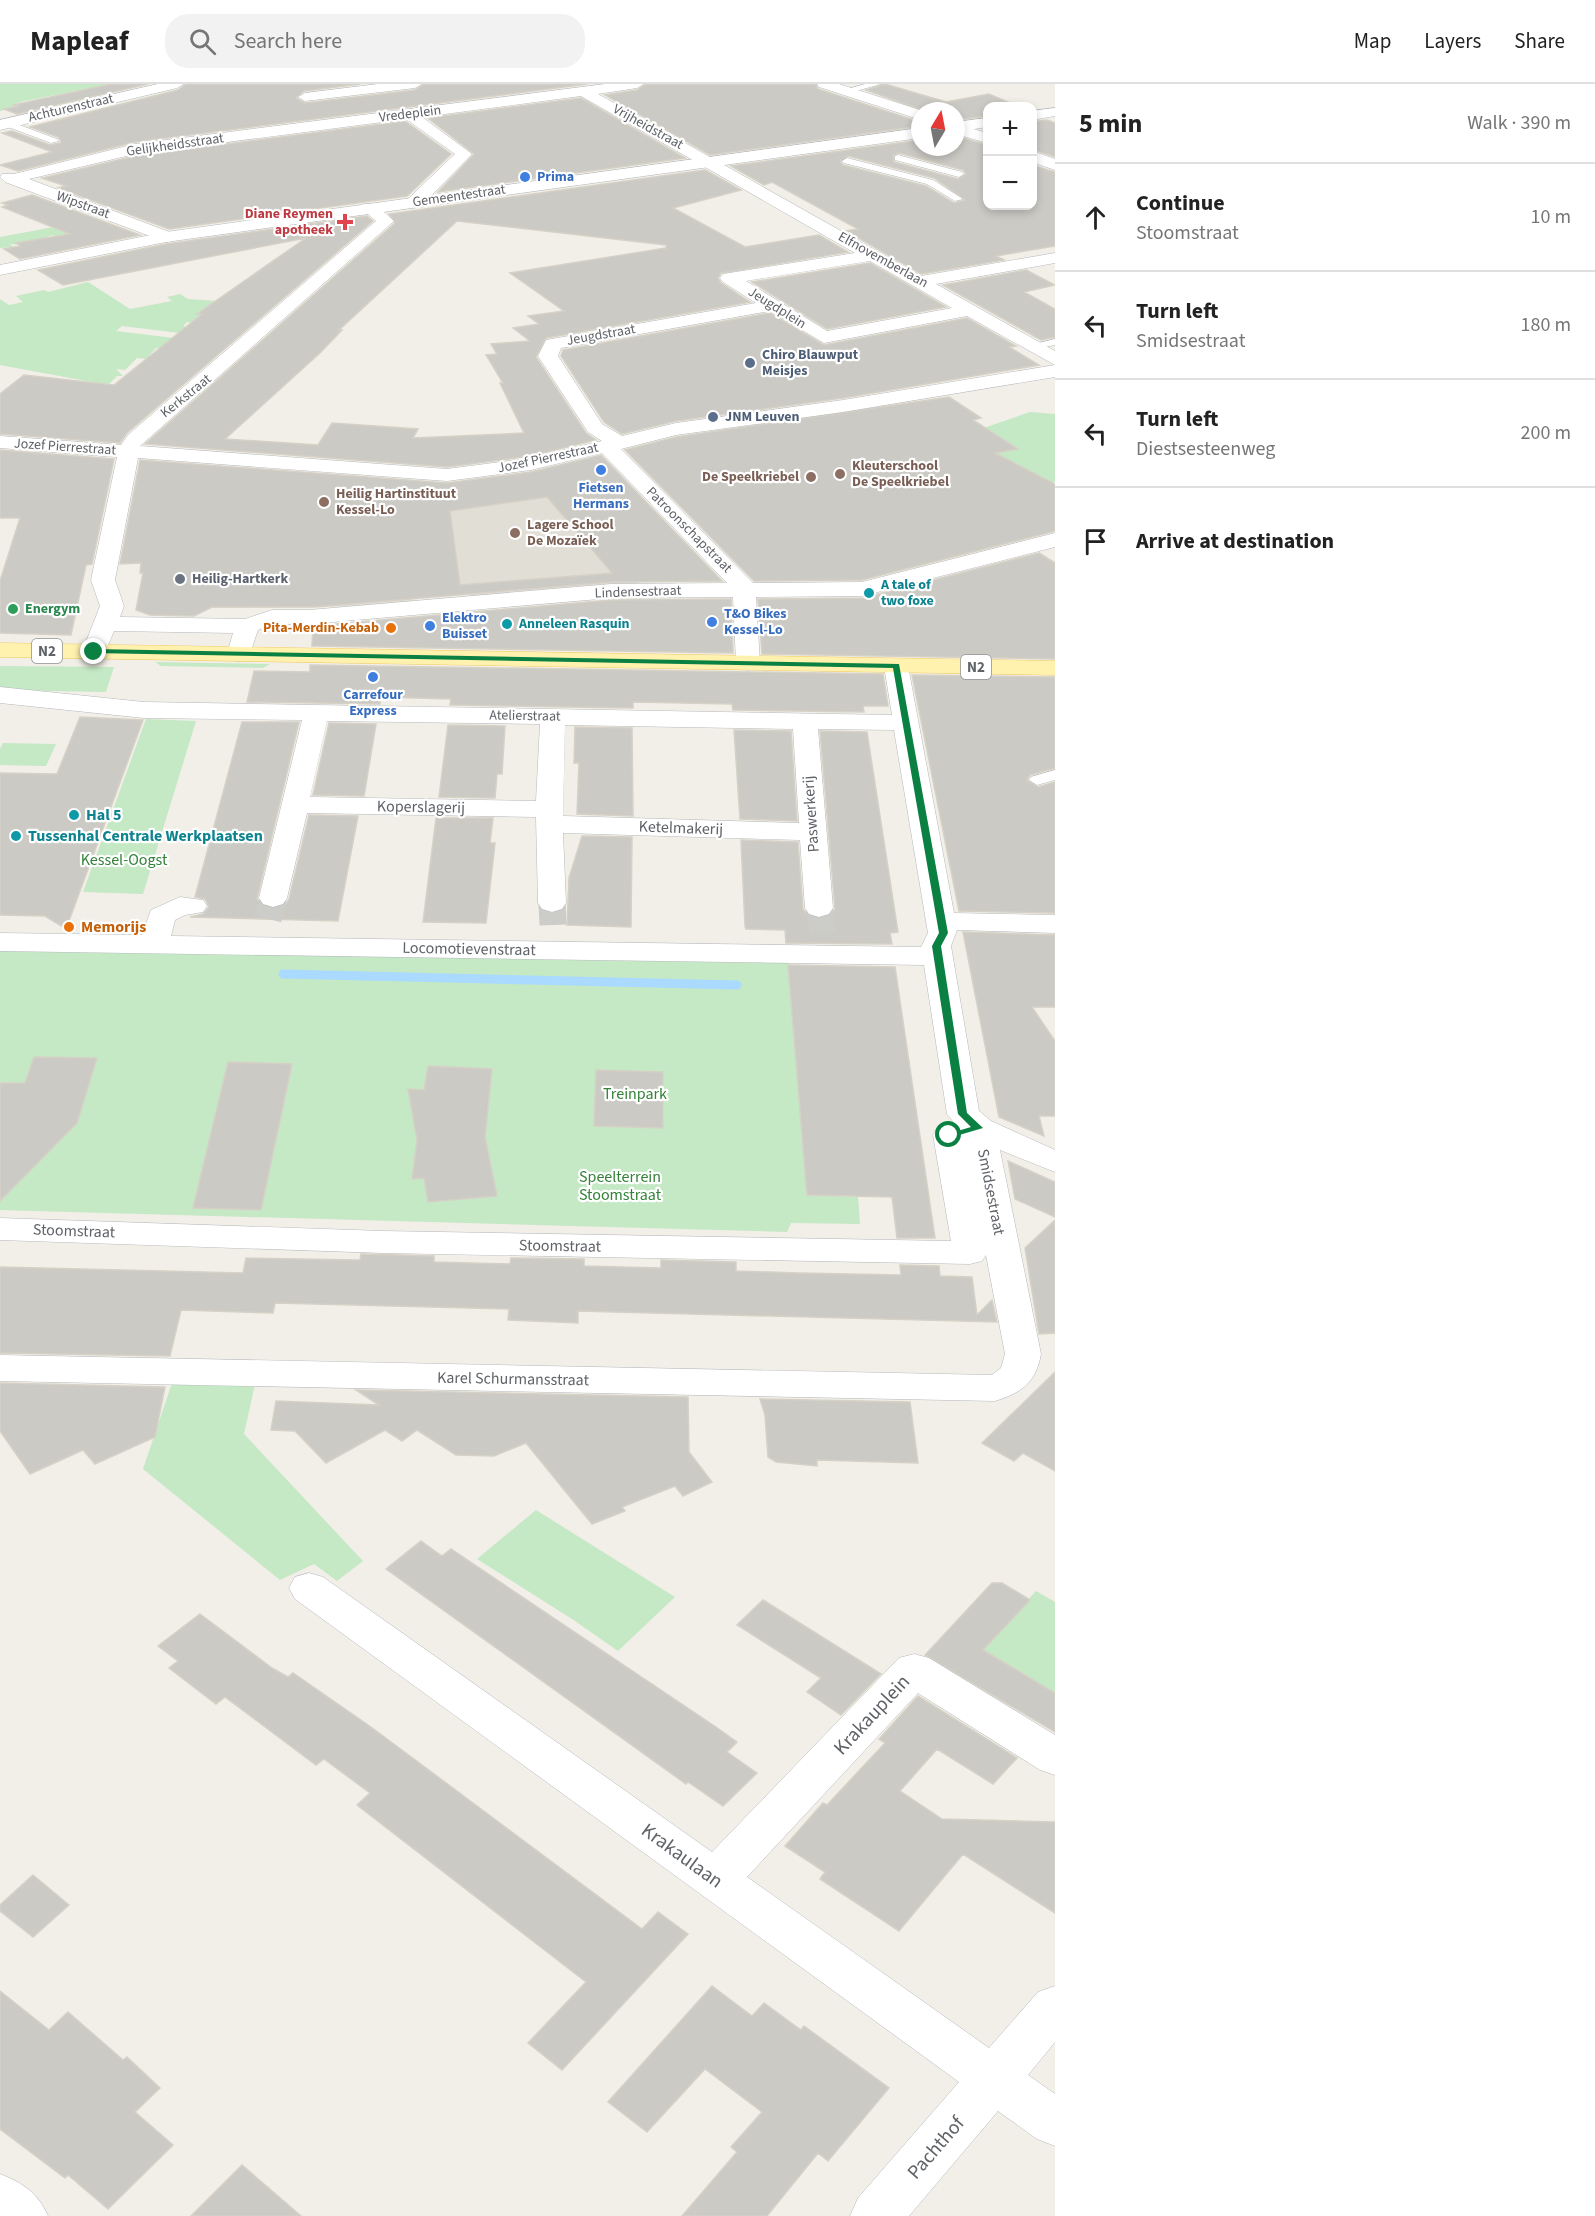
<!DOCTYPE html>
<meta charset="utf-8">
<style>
body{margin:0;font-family:"Source Sans 3",sans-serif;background:#f2f2f2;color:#222}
.controls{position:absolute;right:18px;top:18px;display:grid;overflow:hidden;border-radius:12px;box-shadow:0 3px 9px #0003}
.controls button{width:54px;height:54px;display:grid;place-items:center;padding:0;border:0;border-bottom:2px solid #e0e0e0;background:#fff;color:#222;font:30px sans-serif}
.compass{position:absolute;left:911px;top:18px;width:54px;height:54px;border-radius:50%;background:#fff;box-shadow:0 3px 9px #0003;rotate:10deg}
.stop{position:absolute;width:18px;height:18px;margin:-14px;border:4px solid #0b8043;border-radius:50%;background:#fff}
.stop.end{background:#0b8043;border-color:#fff;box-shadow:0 2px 6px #0008}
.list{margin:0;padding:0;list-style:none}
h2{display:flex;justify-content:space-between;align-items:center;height:78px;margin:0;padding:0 24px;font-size:26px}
h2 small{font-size:20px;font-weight:400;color:#767676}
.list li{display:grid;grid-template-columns:39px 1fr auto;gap:18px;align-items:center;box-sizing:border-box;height:108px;padding:0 24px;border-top:2px solid #e0e0e0}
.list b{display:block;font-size:22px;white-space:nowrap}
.list p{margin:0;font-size:20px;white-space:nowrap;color:#767676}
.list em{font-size:20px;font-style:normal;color:#767676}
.icon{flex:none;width:33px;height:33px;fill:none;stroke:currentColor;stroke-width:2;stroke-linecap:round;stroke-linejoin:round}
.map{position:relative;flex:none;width:1055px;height:2132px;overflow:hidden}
header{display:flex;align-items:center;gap:36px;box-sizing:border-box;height:84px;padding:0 30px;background:#fff;border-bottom:2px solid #e0e0e0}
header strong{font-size:28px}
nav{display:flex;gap:33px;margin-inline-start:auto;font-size:21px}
.search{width:420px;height:54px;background:#f2f2f2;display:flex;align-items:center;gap:15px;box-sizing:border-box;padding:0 21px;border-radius:24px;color:#767676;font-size:22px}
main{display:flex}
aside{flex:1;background:#fff}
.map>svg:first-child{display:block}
.education{fill:#e1ded6}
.green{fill:#c5e8c5}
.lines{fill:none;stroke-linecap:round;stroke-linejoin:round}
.stream{stroke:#aadaff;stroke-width:9}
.building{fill:#cccac5;stroke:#d6d1c6;stroke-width:1.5;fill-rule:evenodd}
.minor-tunnel{stroke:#ccccc8;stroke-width:27;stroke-dasharray:27 14;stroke-linecap:butt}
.service-casing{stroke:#b5b8bc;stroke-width:1}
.minor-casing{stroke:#b5b8bc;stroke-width:1}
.tertiary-casing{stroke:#b5b8bc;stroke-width:1}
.primary-casing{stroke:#f2c960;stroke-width:1}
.service{fill:#fff;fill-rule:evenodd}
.minor{fill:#fff;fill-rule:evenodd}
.tertiary{fill:#fff;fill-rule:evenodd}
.primary{fill:#fff2af;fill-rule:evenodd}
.route{fill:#0b8043}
.shop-dot{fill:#3f7fe0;stroke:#fff;stroke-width:2}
.health-dot{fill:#e0444e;stroke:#fff;stroke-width:2}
.service-dot{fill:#5c6f8a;stroke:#fff;stroke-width:2}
.education-dot{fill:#8d6e63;stroke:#fff;stroke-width:2}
.worship-dot{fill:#6b7280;stroke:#fff;stroke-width:2}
.culture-dot{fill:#0f9aa8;stroke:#fff;stroke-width:2}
.leisure-dot{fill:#2e9e5b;stroke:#fff;stroke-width:2}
.food-dot{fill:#e8710a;stroke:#fff;stroke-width:2}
.labels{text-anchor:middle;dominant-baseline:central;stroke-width:4.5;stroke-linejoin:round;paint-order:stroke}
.far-street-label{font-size:14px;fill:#5f6368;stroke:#fff}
.far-shop-label{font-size:14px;font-weight:bold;fill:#366cbe;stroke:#fff;text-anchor:start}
.far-health-label{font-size:14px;font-weight:bold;fill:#be3a42;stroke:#fff;text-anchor:end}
.far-service-label{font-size:14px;font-weight:bold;fill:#4e5e75;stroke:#fff;text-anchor:start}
.far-education-label{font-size:14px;font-weight:bold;fill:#785e54;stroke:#fff;text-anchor:start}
.far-worship-label{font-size:14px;font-weight:bold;fill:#5b616d;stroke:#fff;text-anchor:start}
.far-culture-label{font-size:14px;font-weight:bold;fill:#0d838f;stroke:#fff;text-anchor:start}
.far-leisure-label{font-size:14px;font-weight:bold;fill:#27864d;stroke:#fff;text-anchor:start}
.far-food-label{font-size:14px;font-weight:bold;fill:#c56008;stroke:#fff;text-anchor:end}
.shield{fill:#fff;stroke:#8f9295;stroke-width:1.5}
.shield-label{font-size:15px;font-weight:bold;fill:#5f6368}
.street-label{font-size:16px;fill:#5f6368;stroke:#fff}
.culture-label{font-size:16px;font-weight:bold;fill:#0d838f;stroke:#fff;text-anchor:start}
.park-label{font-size:16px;fill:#348238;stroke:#fff}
.food-label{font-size:16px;font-weight:bold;fill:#c56008;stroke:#fff;text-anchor:start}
.near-street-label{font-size:20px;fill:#5f6368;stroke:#fff}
</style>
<header>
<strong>Mapleaf</strong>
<div class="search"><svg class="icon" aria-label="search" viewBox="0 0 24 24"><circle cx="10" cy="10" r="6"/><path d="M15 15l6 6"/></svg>Search here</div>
<nav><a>Map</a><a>Layers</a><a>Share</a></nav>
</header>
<main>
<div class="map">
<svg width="1055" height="2132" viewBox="0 0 1055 2132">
<rect width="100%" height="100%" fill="#f1efe8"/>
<path class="education" d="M542,386L666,443L582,456L611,486L624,483L640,501L471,515L466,500L426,504L410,491L413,519L383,522L213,524L218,488L443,400Z"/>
<path class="green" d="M0,0H104L106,1L24,17L14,20L20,23L0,27Z
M54,143L100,147L57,153L53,151L47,153L51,155L20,161L10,160L13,163L0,164V153Z
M88,198L130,225L172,217L167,213L180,210L188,215L217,217L205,228L197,230L217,232L200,239L187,238L183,242L187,243L180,249L122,242L116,247L174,254L163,265L156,264L146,275L137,274L125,286L116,285L123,292H117L108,301L0,281V215L9,221L23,218L16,212L44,206L48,208Z
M1030,328L1055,330V398L1044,402L966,350Z
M155,578L270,580L263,584L161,582Z
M0,582L114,583L106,608L0,606Z
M146,635L196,637L143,810L83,808Z
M3,659L56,660L46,682L0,681V665Z
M0,866L770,879V876L788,877L807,1111L858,1113L860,1140L791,1139L787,1148L0,1126Z
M173,1296L255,1300L244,1350L363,1477L337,1497L314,1480L280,1496L143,1385Z
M536,1426L675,1513L618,1567L572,1535L477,1475Z
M1036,1507L1055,1518V1609L983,1566Z"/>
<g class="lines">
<path class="stream" d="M283,890L737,901"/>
</g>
<path class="building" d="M111,0H148L17,30L4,25L19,22L13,21Z
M186,0H360L304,7L296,14L305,19L415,6L424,0H587L135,58L18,87L0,81L52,68L2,49L12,47L50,61L60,59L61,57L58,53L30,43L178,6Z
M646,0H815L818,5L920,38V42L710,71L605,11L637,6Z
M885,0L946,18L989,10L1017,22H987V32L956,36V27H925L866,6Z
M581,14L685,74L438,108L474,70L428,34Z
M1047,36L1055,39V73L1032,65V38Z
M405,37L451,70L407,112L169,145L58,104L66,102L42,94L135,72Z
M956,52L987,61V122H1032V81L1055,88V162L996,172L1004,176L921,190L846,147L858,145L772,98L764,101L731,82L920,56V63H956ZM899,69L963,86L966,90L958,95L894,78L893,71ZM848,72L934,94L965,116L954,119L926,102L843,81L840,77Z
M705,86L741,106L673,124L745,163L819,151L848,168L721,189L718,194L721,199L750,218L546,254L536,273L586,349L596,356L531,372L447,383L145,360L395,139L389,130ZM457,137L666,161V164L510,189L564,227L528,232L539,240L513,244L530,257L491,260L497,270L486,271L503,299H500L524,349L413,354L418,345L332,339L318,361L225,355L321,268L342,246H339Z
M32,111L140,151L20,175L4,165L20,162L16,159L70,150L2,123L8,121L2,119Z
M367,132L373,137L127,349L120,359L0,350V310L24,291L114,301L202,230H197L306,154L63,201L38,186L166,160Z
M870,179L946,223L827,245L752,198Z
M1026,186L1055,201L1024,208L1055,225V253L1041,256L943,201Z
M770,229L824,261L967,234L1016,262L1009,263L1039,281L843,314L676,337L622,350L604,338L561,272L563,266Z
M949,313L981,334L973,336L1018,365L995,369L1055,400V447L862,496L754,497L625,366L676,353Z
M0,366L114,375L92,480L86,481L71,551L0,549V497L20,434H0Z
M601,371L722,497L611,498L315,523H212L194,532L150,531L136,526L143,489H140L141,479L120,480L140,376L447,399L531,388ZM547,413L612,489L460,501L450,427Z
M1039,469L1055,479V575L762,570L758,515L863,514Z
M731,515L733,569L312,562L313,542L611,516Z
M310,581L883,590L888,622H863L864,628L733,626L732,620L633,618V624L450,621L451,615L381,613L380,620L247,618L254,587L310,588Z
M912,591L1055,593V684L1030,691L1027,696L1038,703L1055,698V829L959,827Z
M80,633L143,636L66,845L45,832L0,831V689L57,690Z
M242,638H299L257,815L262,822L272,825L284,822L289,815L309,731L358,732L338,837L190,833L203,830L209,823L205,815L195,813Z
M329,639L376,640L364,712L313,711Z
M448,641L505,642L502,690H497L495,714L439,713Z
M575,643L632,644L633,732L577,730L579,679H574Z
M734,646L791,647L797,737L740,735Z
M820,647L867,648L898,848L890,849L892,860L786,859L785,846L746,845L745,842L741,756L798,758L803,825L808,832L818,835L830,832L835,825Z
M436,734H493L490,759H495L486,839L423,838Z
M582,752L632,753L631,843L567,841L569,794Z
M963,848L1055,851V923H1032L1055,957V1032H1039L1044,1052L999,1033Z
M788,881L895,883L935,1154H897L892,1113L807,1111Z
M34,973L97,974L77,1039L0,1117V999H25Z
M228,978L292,980L261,1126L193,1124Z
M428,982L492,985L485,1053L497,1112L428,1118L424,1094L412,1095L417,1056L408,1005L424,1006Z
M596,986L663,988V1044L594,1042Z
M1008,1077L1055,1098V1133L1015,1115Z
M1055,1136V1249L1039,1250L1025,1164Z
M361,1170L434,1172V1178L510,1180L511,1174L584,1175V1182L661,1184V1176L736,1178V1187L799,1189L901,1191L900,1181L939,1182L940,1192L972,1193L977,1231L992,1216L997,1238L578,1227V1239L508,1236L509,1225L275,1219L273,1229L181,1226L170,1272L0,1269V1183L243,1189L246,1174L360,1176Z
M1055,1288V1387L1023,1369L1014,1377L982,1359Z
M0,1299L165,1303L155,1353L95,1380L83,1366L30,1390L0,1347Z
M356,1306L688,1313L689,1368L712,1398L683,1412L675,1402L622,1423L625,1427L592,1440L526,1359L494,1372L456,1371L417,1346L402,1357L385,1346L326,1379L295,1347L271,1346L276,1317L379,1321Z
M760,1315L910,1318L918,1379L817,1376V1382L776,1378L768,1373L765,1331Z
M421,1457L442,1472L451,1465L716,1643L737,1658L727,1668L757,1689L723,1722L688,1698L686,1700L386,1485Z
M992,1499H1002L1030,1516L983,1566L1055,1609V1648L925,1571Z
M763,1516L881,1590L841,1631L807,1608L821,1594L737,1541Z
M200,1530L272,1584L288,1593L293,1589L371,1643L642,1845L658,1828L688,1850L562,1986L528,1959L586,1898L357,1721L370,1709L324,1675L316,1681L225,1613L216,1620L169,1584L178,1577L158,1562Z
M918,1612L1017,1674L993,1700L937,1665L900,1707L942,1735L1055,1738V1829L963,1770L899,1847L820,1795L825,1788L785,1762L823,1719L827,1721L885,1659L879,1655Z
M33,1791L69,1821L33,1853L0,1827V1821Z
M712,1902L752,1932L764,1919L801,1946L804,1942L889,2004L828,2077L818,2069L767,2132H682L737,2068L731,2063L762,2028L705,1985L647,2048L608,2018Z
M0,1907L49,1946L68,1928L123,1976L127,1973L160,2004L135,2028L173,2061L108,2125L68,2091L65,2094L0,2045Z
M242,2081L301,2132H191Z"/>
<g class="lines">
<path class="minor-tunnel" d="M552,819L553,841
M819,824L823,849
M268,835L273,814"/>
<g class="service-casing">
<path id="service" d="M865,0H881L845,10L841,7Z
M6,36L57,55L59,57L51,59L3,41L2,39Z
M898,71L962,88L964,90L959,93L895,76V72Z
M847,74L933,96L963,115L955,117L927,100L844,79L842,77Z
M1055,255V261L1033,265L1027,262Z
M1055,686V696L1037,701L1029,696L1031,693Z"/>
</g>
<g class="minor-casing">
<path id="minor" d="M158,0H184L177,4L0,46V36Z
M378,0H422L415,4L305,17L298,13L305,9Z
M605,0H644L637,4L598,10L921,192L1055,169V179L936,200L1055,267V281L967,232L824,259L770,227L561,264L558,272L602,340L622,352L676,339L843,316L1055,281V293L843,328L676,351L621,365L753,499L862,498L1055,449V463L862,512L756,513L760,579L757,584L748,586L739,584L736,579L733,513L611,514L309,540H275L258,546L248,575L239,577L230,575L227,570L233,549L114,547L103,573L94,575L85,573L82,568L100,522L91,496L117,373L0,364V352L121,361L128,351L376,137L361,124L363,120H375L394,137L140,362L447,385L531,374L602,357L588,348L538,272L546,256L756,219L723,198L720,194L723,190L855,169L581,12L422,33L472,70L421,122H409L407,118L409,114L455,70L406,35L135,70L29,95L172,149L175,153L172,157L166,158L5,98L0,93L2,90H14L135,60ZM870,177L952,224L827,247L746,197ZM602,369L727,499L611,500L309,526H272L245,535L120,533L124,522L115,496L138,374L447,397L531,386Z
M817,0H839L923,27H920V36L915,34L819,3Z
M956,40L987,49V59L956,50Z
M1032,67L1055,75V86L1032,78Z
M896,575L905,577L908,582L954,829L1055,831V849L957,846L951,862L979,1027L991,1037L1055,1066V1088L1000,1066L1041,1270C1036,1299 1021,1309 995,1317L0,1297V1271L992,1291L1001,1284L1005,1270L986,1171L982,1177L970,1180L383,1169L0,1156V1134L383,1147L951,1157L933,1051L937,1044L955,1040L947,1030L924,881L0,867V849L142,851L151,826L180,813L203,816L207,822L203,828L185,831L175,836L171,852L921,863L928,849L894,646L818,645L833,824L829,830L819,833L809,830L805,824L800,756L563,749L566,819L562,825L552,828L542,825L538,819L536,733L307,729L287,814L283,820L273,823L263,820L259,814L302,636L144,634L0,619V603L144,618L892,631L884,582L887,577ZM327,637L540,640L536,717L310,713ZM565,641L793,645L799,739L563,732Z
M309,1489L323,1493L712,1768L899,1574L914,1570L929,1574L1055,1651V1691L1040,1686L918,1609L747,1793L989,1964L1038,1908L1055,1902V1958L1028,1991L1055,2010V2062L1037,2055L998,2027L909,2132H850L858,2114L959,1998L295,1515L289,1504L295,1493Z
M0,2090C23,2099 38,2109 48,2132H0Z"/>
</g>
<g class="tertiary-casing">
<path id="tertiary" d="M1055,24V32L1032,36V27Z
M987,34V43L956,48V38Z
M920,44V54L166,158L0,191V181L166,148Z"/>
</g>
<g class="primary-casing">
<path id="primary" d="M0,559L1055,577V591L0,573Z"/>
</g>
<use href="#service" class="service"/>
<use href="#minor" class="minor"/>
<use href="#tertiary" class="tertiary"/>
<use href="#primary" class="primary"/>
</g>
<path class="route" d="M94,565L899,580L948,849L941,862L967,1029L983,1044L949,1054L944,1051L971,1043L958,1030L932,862L939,849L893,584L92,569Z"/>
<g class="shop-dot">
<circle cx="525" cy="93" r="6"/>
<circle cx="601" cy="386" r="6"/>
<circle cx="712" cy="538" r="6"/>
<circle cx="430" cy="542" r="6"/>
<circle cx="373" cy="593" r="6"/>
</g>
<path class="health-dot" d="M342 129h6v6h6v6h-6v6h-6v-6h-6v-6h6z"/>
<g class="service-dot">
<circle cx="750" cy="279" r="6"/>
<circle cx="713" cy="333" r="6"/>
</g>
<g class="education-dot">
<circle cx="840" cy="390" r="6"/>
<circle cx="811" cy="393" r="6"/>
<circle cx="324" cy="418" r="6"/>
<circle cx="515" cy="449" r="6"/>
</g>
<circle class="worship-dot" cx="180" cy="495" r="6"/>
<g class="culture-dot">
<circle cx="869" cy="509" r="6"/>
<circle cx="507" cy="540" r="6"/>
<circle cx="74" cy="731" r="6"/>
<circle cx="16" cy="752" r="6"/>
</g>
<circle class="leisure-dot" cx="13" cy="525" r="6"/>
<g class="food-dot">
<circle cx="391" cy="544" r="6"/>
<circle cx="69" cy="843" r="6"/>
</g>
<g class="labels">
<g class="far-street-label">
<text transform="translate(71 24) rotate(-13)">Achturenstraat</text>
<text transform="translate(410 30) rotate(-7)">Vredeplein</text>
<text transform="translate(648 43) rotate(29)">Vrijheidstraat</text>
<text transform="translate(175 61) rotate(-8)">Gelijkheidsstraat</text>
<text transform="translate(459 112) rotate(-8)">Gemeentestraat</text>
<text transform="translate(83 121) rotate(20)">Wipstraat</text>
<text transform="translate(883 176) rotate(29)">Elfnovemberlaan</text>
<text transform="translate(777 224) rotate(32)">Jeugdplein</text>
<text transform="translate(601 251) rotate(-10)">Jeugdstraat</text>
<text transform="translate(186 312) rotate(-39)">Kerkstraat</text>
<text transform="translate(65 363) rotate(4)">Jozef Pierrestraat</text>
<text transform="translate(548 374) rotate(-12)">Jozef Pierrestraat</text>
<text transform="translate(689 446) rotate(45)">Patroonschapstraat</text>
<text transform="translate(638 508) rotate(-2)">Lindensestraat</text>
<text transform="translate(525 632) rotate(1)">Atelierstraat</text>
</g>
<g class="far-shop-label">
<text x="537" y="93">Prima</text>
<text x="601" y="404" text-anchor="middle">Fietsen<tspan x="601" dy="16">Hermans</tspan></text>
<text x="724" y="530">T&amp;O Bikes<tspan x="724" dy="16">Kessel-Lo</tspan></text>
<text x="442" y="534">Elektro<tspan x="442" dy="16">Buisset</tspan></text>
<text x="373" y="611" text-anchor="middle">Carrefour<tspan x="373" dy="16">Express</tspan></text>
</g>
<g class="far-health-label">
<text x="333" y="130">Diane Reymen<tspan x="333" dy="16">apotheek</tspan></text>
</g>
<g class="far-service-label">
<text x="762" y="271">Chiro Blauwput<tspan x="762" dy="16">Meisjes</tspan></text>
<text x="725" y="333">JNM Leuven</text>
</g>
<g class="far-education-label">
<text x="852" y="382">Kleuterschool<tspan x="852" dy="16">De Speelkriebel</tspan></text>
<text x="799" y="393" text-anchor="end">De Speelkriebel</text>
<text x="336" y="410">Heilig Hartinstituut<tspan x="336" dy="16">Kessel-Lo</tspan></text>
<text x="527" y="441">Lagere School<tspan x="527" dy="16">De Mozaïek</tspan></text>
</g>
<g class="far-worship-label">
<text x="192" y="495">Heilig-Hartkerk</text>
</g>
<g class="far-culture-label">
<text x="881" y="501">A tale of<tspan x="881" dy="16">two foxe</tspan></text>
<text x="519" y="540">Anneleen Rasquin</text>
</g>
<g class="far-leisure-label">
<text x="25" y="525">Energym</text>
</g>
<g class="far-food-label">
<text x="379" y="544">Pita-Merdin-Kebab</text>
</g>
<g class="shield">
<rect x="32" y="555" width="30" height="24" rx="4.5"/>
<rect x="961" y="571" width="30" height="24" rx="4.5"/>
</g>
<g class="shield-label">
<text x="47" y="567">N2</text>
<text x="976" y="583">N2</text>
</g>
<g class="street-label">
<text transform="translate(421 723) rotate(1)">Koperslagerij</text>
<text transform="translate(811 730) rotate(-94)">Paswerkerij</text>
<text transform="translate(681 744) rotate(2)">Ketelmakerij</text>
<text transform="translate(469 865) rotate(1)">Locomotievenstraat</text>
<text transform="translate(991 1108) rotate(79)">Smidsestraat</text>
<text transform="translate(74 1147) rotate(2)">Stoomstraat</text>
<text transform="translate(560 1162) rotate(1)">Stoomstraat</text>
<text transform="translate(513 1295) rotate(1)">Karel Schurmansstraat</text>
</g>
<g class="culture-label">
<text x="86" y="731">Hal 5</text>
<text x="28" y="752">Tussenhal Centrale Werkplaatsen</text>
</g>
<g class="park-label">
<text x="124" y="776">Kessel-Oogst</text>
<text x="635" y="1010">Treinpark</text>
<text x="620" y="1093">Speelterrein<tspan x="620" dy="18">Stoomstraat</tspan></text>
</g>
<g class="food-label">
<text x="81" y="843">Memorijs</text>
</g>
<g class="near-street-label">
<text transform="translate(872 1631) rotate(-47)">Krakauplein</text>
<text transform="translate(682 1772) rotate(36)">Krakaulaan</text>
<text transform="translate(936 2064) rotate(-49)">Pachthof</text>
</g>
</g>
</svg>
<div class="controls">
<button>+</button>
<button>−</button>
</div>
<svg class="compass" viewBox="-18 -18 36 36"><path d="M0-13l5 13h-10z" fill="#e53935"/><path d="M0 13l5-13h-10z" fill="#767676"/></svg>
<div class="stop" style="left:949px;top:1051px"></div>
<div class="stop end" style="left:94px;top:568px"></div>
</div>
<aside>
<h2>5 min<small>Walk · 390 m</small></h2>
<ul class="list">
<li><svg class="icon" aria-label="ahead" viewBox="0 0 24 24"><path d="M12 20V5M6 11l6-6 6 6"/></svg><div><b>Continue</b><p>Stoomstraat</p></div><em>10 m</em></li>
<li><svg class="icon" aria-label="left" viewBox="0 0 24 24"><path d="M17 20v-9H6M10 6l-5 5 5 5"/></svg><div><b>Turn left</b><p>Smidsestraat</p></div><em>180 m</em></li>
<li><svg class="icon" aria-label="left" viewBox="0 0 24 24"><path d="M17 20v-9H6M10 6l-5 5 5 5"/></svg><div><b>Turn left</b><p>Diestsesteenweg</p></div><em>200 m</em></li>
<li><svg class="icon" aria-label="arrive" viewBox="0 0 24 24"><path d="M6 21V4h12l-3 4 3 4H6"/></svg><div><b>Arrive at destination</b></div></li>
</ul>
</aside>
</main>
